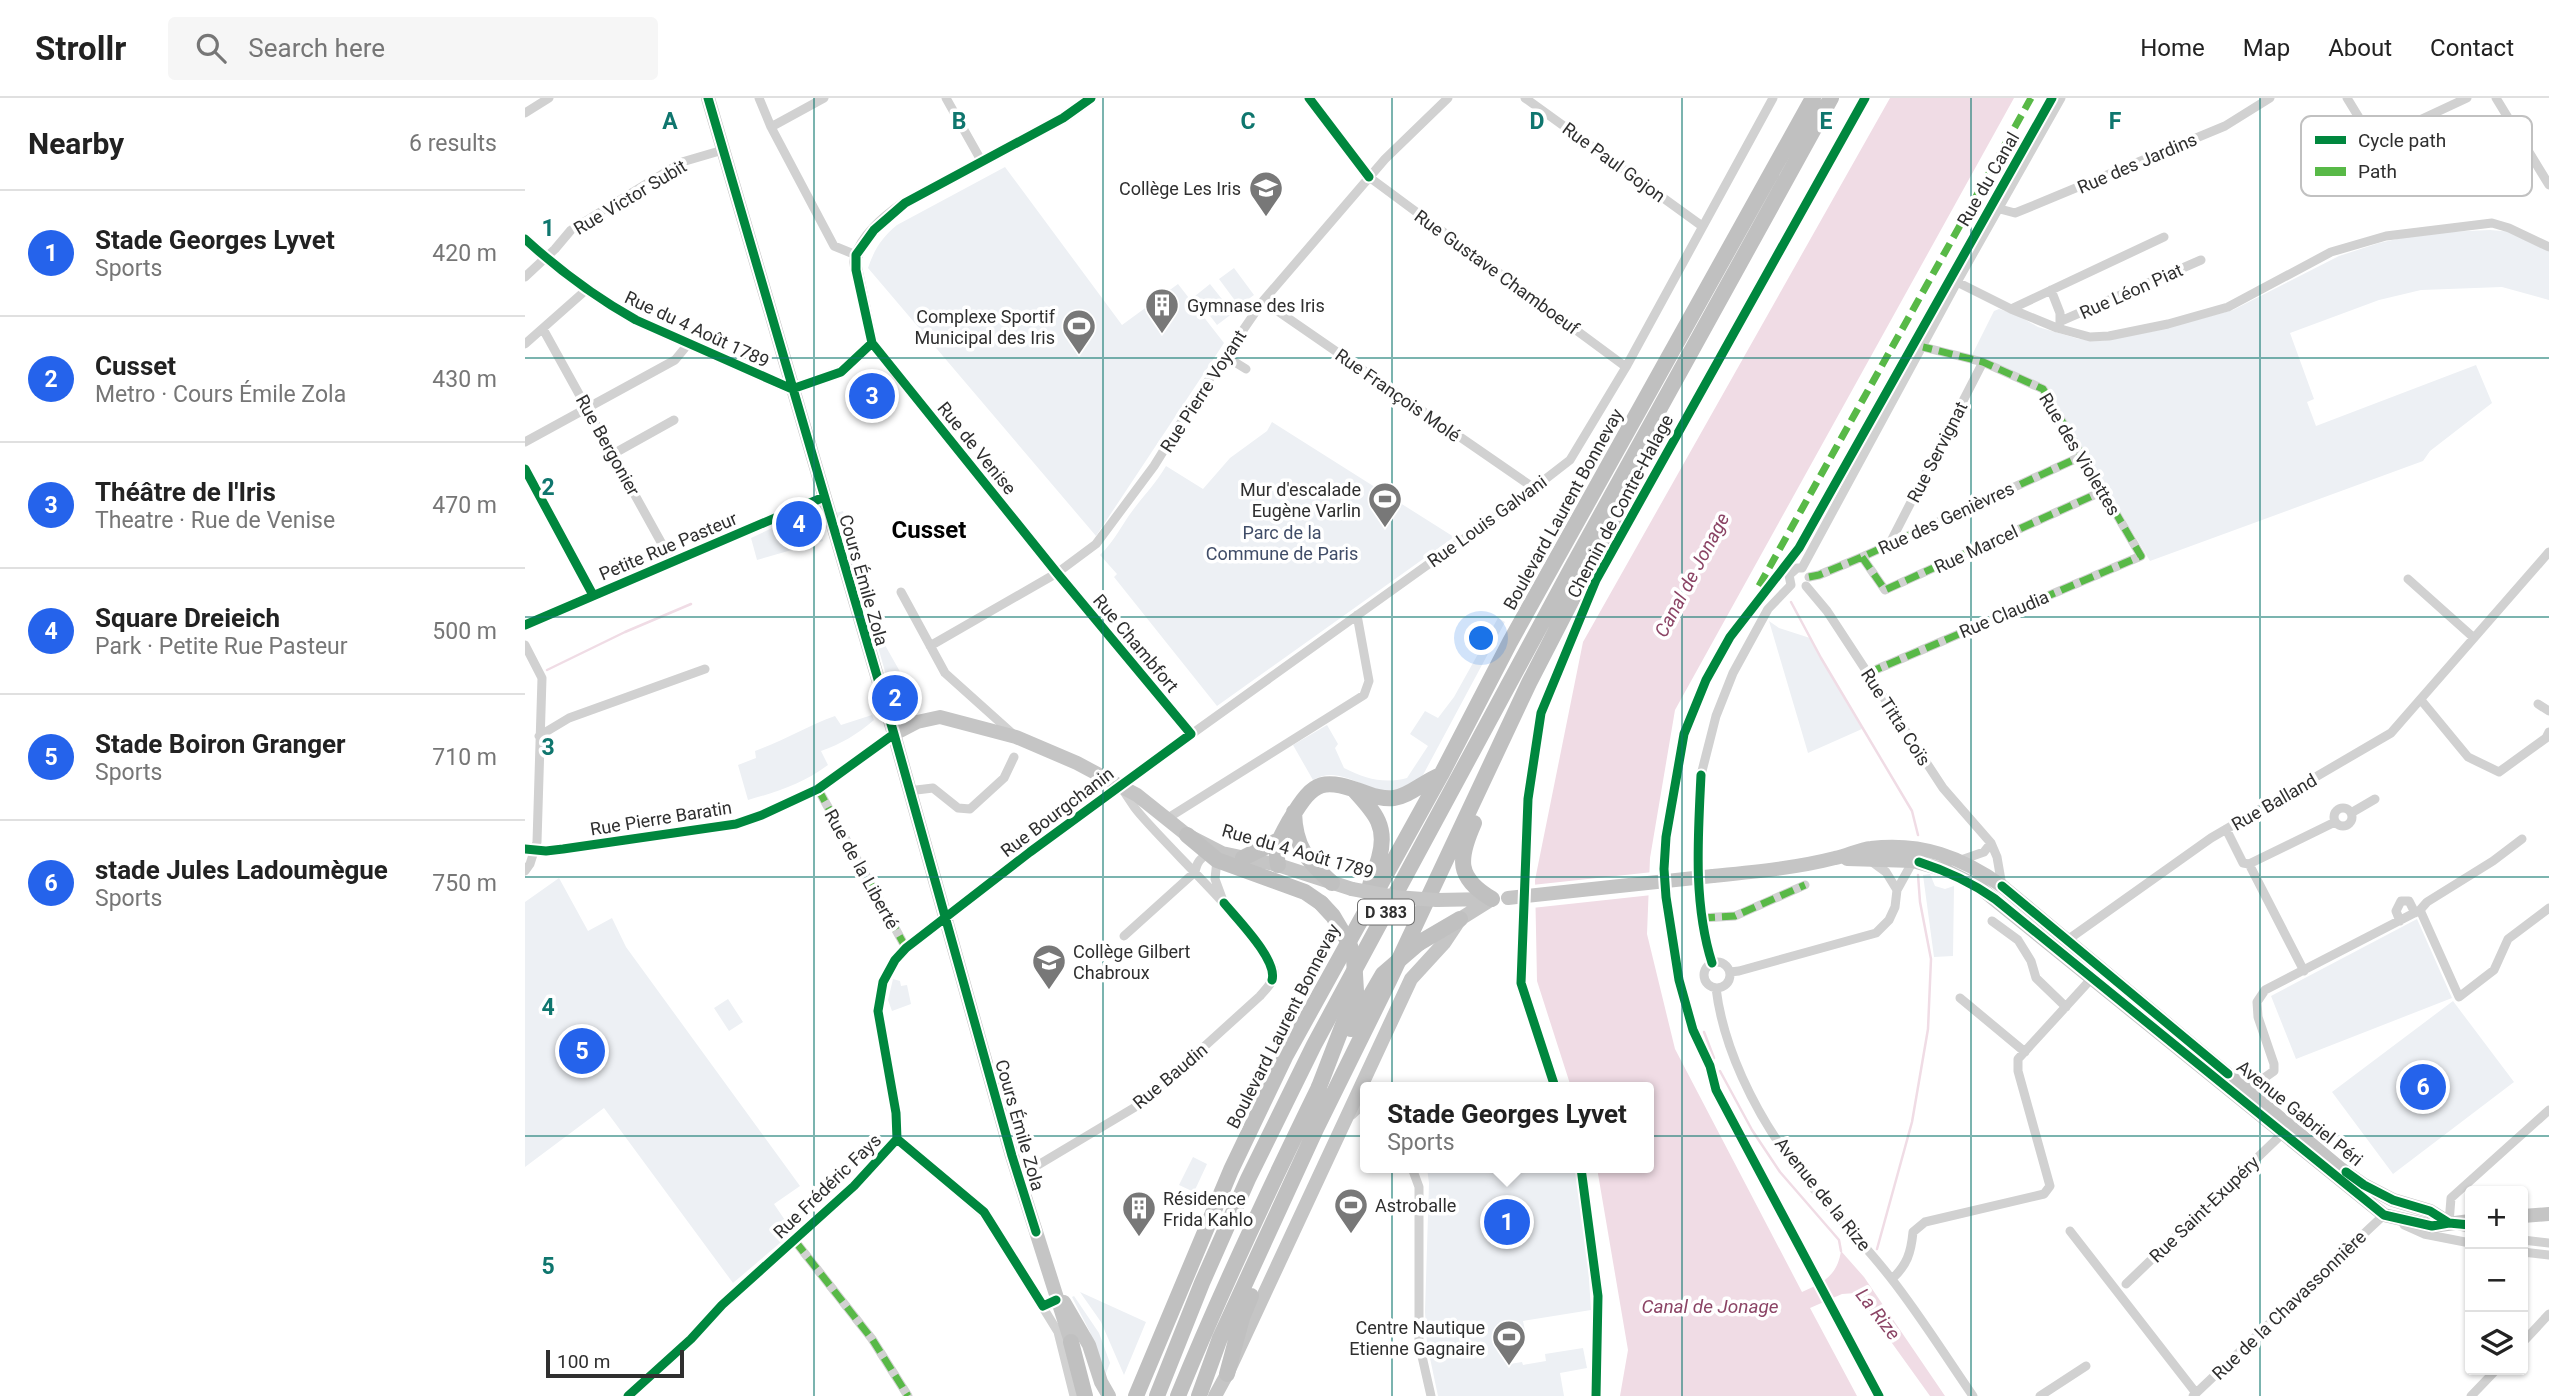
<!DOCTYPE html>
<meta charset="utf-8">
<style>
body{margin:0;font-family:Roboto,sans-serif;background:#f6f6f6;color:#222}
.controls{position:absolute;right:21px;bottom:21px;display:grid;overflow:hidden;border-radius:7px;box-shadow:0 2px 5px #0004}
.controls button{width:63px;height:63px;display:grid;place-items:center;padding:0;border:0;border-bottom:2px solid #e0e0e0;background:#fff;color:#222;font:35px sans-serif}
.scale{position:absolute;left:21px;bottom:18px;width:138px;box-sizing:border-box;padding-left:7px;border:4px solid #2f2f2f;border-top:0;font-size:19px;line-height:24px;white-space:nowrap;color:#2f2f2f;-webkit-text-stroke:5px #fff;paint-order:stroke}
.you{position:absolute;left:957px;top:541px;width:24px;height:24px;margin:-18px;border:5px solid #fff;border-radius:50%;background:#1a73e8;box-shadow:0 0 0 10px #1a73e833}
.badge{display:grid;place-items:center;width:46px;height:46px;border-radius:50%;background:#2563eb;color:#fff;font-size:23px;font-weight:700}
.pin{position:absolute;translate:-50% -50%;border:4px solid #fff;box-shadow:0 2px 7px #0006}
.popup{position:absolute;left:835px;top:984px;width:294px;height:91px;box-sizing:border-box;display:grid;place-content:center;border-radius:7px;background:#fff;filter:drop-shadow(0 2px 5px #0005);font-size:23px;white-space:nowrap;color:#767676}
.popup b{font-size:26px;color:#222}
.popup::after{content:'';position:absolute;left:50%;top:100%;margin-left:-14px;border:14px solid transparent;border-top-color:#fff}
.list{margin:0;padding:0;list-style:none}
h2{display:flex;justify-content:space-between;align-items:center;height:91px;margin:0;padding:0 28px;font-size:30px}
h2 small{font-size:23px;font-weight:400;color:#767676}
.list li{display:grid;grid-template-columns:46px 1fr auto;gap:21px;align-items:center;box-sizing:border-box;height:126px;padding:0 28px;border-top:2px solid #e0e0e0}
.list b{display:block;font-size:26px;white-space:nowrap}
.list p{margin:0;font-size:23px;white-space:nowrap;color:#767676}
.list em{font-size:23px;font-style:normal;color:#767676}
.icon{flex:none;width:38px;height:38px;fill:none;stroke:currentColor;stroke-width:2;stroke-linecap:round;stroke-linejoin:round}
.map{position:relative;flex:none;width:2024px;height:1298px;overflow:hidden}
header{display:flex;align-items:center;gap:42px;box-sizing:border-box;height:98px;padding:0 35px;background:#fff;border-bottom:2px solid #e0e0e0}
header strong{font-size:33px}
nav{display:flex;gap:38px;margin-inline-start:auto;font-size:24px}
.search{width:490px;height:63px;background:#f6f6f6;display:flex;align-items:center;gap:18px;box-sizing:border-box;padding:0 24px;border-radius:7px;color:#767676;font-size:26px}
main{display:flex}
aside{flex:1;background:#fff}
.map>svg:first-child{display:block}
.green{fill:#edf0f4}
.water{fill:#f0dce5}
.pier{fill:#fff}
.lines{fill:none;stroke-linecap:round;stroke-linejoin:round}
.stream{stroke:#f0dce5;stroke-width:2.5}
.street{stroke:#d1d1d1;stroke-width:9}
.secondary{stroke:#ccc;stroke-width:12}
.primary{stroke:#c5c5c5;stroke-width:14}
.highway{stroke:#c0c0c0;stroke-width:16}
.primary-bridge{stroke:#c5c5c5;stroke-width:14}
.highway-bridge{stroke:#c0c0c0;stroke-width:16}
.quiet{stroke:#58b947;stroke-width:7;stroke-dasharray:14 7;stroke-linecap:butt}
.cycleway-casing{stroke:#fff;stroke-width:13}
.cycleway{stroke:#00873e;stroke-width:9}
.grid{fill:none;stroke:#0f766e;stroke-width:2;stroke-opacity:0.55}
.labels{text-anchor:middle;dominant-baseline:central;stroke-width:7;stroke-linejoin:round;paint-order:stroke}
.shield{fill:#fff;stroke:#6d6d6d;stroke-width:2}
.shield-label{font-size:16px;font-weight:bold;fill:#2f2f2f}
.street-label{font-size:18px;fill:#2f2f2f;stroke:#fff}
.poi-label{font-size:18px;fill:#2f2f2f;stroke:#fff;text-anchor:end}
.park-label{font-size:18px;fill:#404d68;stroke:#fff}
.water-label{font-size:19px;font-style:italic;fill:#8b4465;stroke:#fff}
.district-label{font-size:24px;font-weight:bold;fill:#000;stroke:#fff}
.key{fill:#fff;stroke:#c1c1c1;stroke-width:2}
.key-label{font-size:19px;fill:#2f2f2f}
.grid-label{font-size:23px;text-anchor:middle;font-weight:bold;fill:#0f766e;stroke:#fff;stroke-width:7;stroke-linejoin:round;paint-order:stroke}
</style>
<header>
<strong>Strollr</strong>
<div class="search"><svg class="icon" aria-label="search" viewBox="0 0 24 24"><circle cx="10" cy="10" r="6"/><path d="M15 15l6 6"/></svg>Search here</div>
<nav><a>Home</a><a>Map</a><a>About</a><a>Contact</a></nav>
</header>
<main>
<aside>
<h2>Nearby<small>6 results</small></h2>
<ul class="list">
<li><span class="badge">1</span><div><b>Stade Georges Lyvet</b><p>Sports</p></div><em>420 m</em></li>
<li><span class="badge">2</span><div><b>Cusset</b><p>Metro · Cours Émile Zola</p></div><em>430 m</em></li>
<li><span class="badge">3</span><div><b>Théâtre de l'Iris</b><p>Theatre · Rue de Venise</p></div><em>470 m</em></li>
<li><span class="badge">4</span><div><b>Square Dreieich</b><p>Park · Petite Rue Pasteur</p></div><em>500 m</em></li>
<li><span class="badge">5</span><div><b>Stade Boiron Granger</b><p>Sports</p></div><em>710 m</em></li>
<li><span class="badge">6</span><div><b>stade Jules Ladoumègue</b><p>Sports</p></div><em>750 m</em></li>
</ul>
</aside>
<div class="map">
<svg width="2024" height="1298" viewBox="0 0 2024 1298">
<rect width="100%" height="100%" fill="#fff"/>
<path class="green" d="M480,69L597,227L653,186L699,245L571,438L343,170C349,152 357,139 372,127Z
M1965,132L1988,134L2024,153V202L1977,189L1896,192L1854,202L1765,235L1789,301L1782,304L1791,328L1951,267L1967,305L1905,353L1898,363L1625,463L1521,291L1447,257L1469,213L1474,211L1492,217L1513,229L1554,241L1576,243L1634,232L1708,212L1814,158L1854,145L1899,135Z
M709,170L729,197L714,208L694,181Z
M685,186L708,215L692,227L670,198Z
M747,324L929,439L692,608L589,479L592,476L575,457C591,441 596,428 608,412C619,397 632,384 641,368L678,391L705,360L742,333Z
M288,411L298,443L232,462L226,440Z
M318,413L337,481L330,482L311,415Z
M973,520L980,524L898,677C890,683 883,689 873,691C843,700 818,664 788,682L768,647L802,627L813,646L810,650L819,670C841,681 859,686 882,680L903,648L885,636L900,613L913,620L929,599Z
M1244,523L1254,530L1285,540L1337,631L1283,655Z
M356,540L378,579L397,596L393,599L382,589L365,591L351,542Z
M347,617L349,622C333,636 316,646 296,653L303,667C279,685 252,694 223,702L213,667L231,660L230,653C258,643 282,628 310,618L316,627Z
M1405,776L1410,788L1420,791L1429,788L1428,858L1409,859L1398,777Z
M34,780L63,833L87,820L101,849L275,1088L249,1106L268,1134L208,1185L79,1010L0,1069V804Z
M1892,821L1927,900L1771,961L1746,898Z
M368,881L375,883L376,888L382,887L386,906L367,913L363,902Z
M203,901L218,924L204,933L189,910Z
M1928,903L1989,984L1868,1076L1807,994Z
M668,1059L682,1066L669,1094L654,1087Z
M902,1070H1049L1059,1104L1066,1212L998,1223L1000,1233L980,1237L985,1266L997,1264L998,1267L1021,1263L1020,1256L1058,1250L1062,1270L1035,1275L1039,1298H913L902,1246L900,1214L904,1085Z
M555,1194L621,1224L599,1277L576,1224Z
M549,1198L574,1235L585,1265L578,1283L565,1234L547,1199Z"/>
<path class="water" d="M1365,0H1489L1150,612L1125,760L1122,836L1150,951L1277,1194C1299,1184 1312,1178 1316,1153L1339,1179L1420,1298H1405L1331,1195L1317,1196L1285,1210L1332,1298H1095L1103,1252L1072,1070H1124V989H1046L1012,883L1010,782L1058,544Z"/>
<path class="pier" d="M1128,774L1127,797L1007,810V787Z"/>
<g class="lines">
<path class="stream" d="M1266,504L1296,560L1387,713L1393,737
M22,572L100,534L166,506
M1179,934L1189,960
M1195,973L1227,1032L1255,1074L1314,1142L1316,1153
M1352,1151L1387,1024L1403,931L1406,861L1395,804L1393,777"/>
<path class="street" d="M234,0L246,29L309,148L331,157
M421,0L457,64
M784,0L844,79L1101,269
M1000,0L1177,128
M1822,0L1844,36L1854,41L1942,0
M1971,0L2024,87
M0,15L24,0
M246,29L299,0
M1475,111L1490,115L1500,111L1700,28L1745,0
M0,179L30,151L46,132L157,64L198,52
M1432,184L1486,211L1532,230L1565,239L1584,238L1643,226L1703,209L1806,154L1861,138L1967,125L1984,130L2024,149
M1526,192L1535,215V226
M738,203L1009,390
M1486,211L1639,139
M1536,223L1676,162
M18,231L147,464
M347,245L532,475L666,636
M0,246L61,192
M700,258L721,271
M0,344L150,262L164,245
M88,356L149,322
M0,371L68,497
M1365,445L1458,264
M1337,459L1360,492L1578,393
M1277,470L1432,184L1536,0
M1284,479L1294,477L1337,459L1557,358
M1883,481L1949,540
M1266,487L1264,477L1272,470H1277
M1281,488L1302,513L1418,690L1466,745L1472,759L1477,788
M376,494L420,575L488,636
M0,527L299,399
M0,547L17,580L12,744L5,766L0,773
M405,548L532,475L571,446L629,368L672,299L738,203L860,61L923,0
M1343,575L1616,458L1518,291L1458,264L1398,249
M1896,602L1943,659L1974,674L2021,640L2024,634
M2013,606L2024,613
M14,638L44,620L180,571
M293,691L381,850
M383,693L408,690L433,710L445,711L479,680L489,659
M1809 719a9 9 0 1 1 18 0a9 9 0 1 1-18 0Z
M1826,715L1850,701
M643,720L839,597L844,583L832,517
M1701,731L1718,765L1724,766
M0,751L21,753L38,751L211,726L237,717L293,691L369,636
M692,762L690,781L697,800
M1436,762L1459,754L1466,745
M1346,763L1361,774L1372,792
M1895,812L1934,899L1969,872L1983,841L2024,810
M1176,820L1210,818L1280,787
M1467,823L1493,842L1506,863L1511,880L1541,909
M1875,823L1871,813L1876,803H1884L1890,815
M599,838L670,774C672,764 675,760 684,756
M1541,843L1686,740L1866,635L2024,454
M1179 877a13 13 0 1 1 26 0a13 13 0 1 1-26 0Z
M1187,865L1176,820L1173,740L1176,677L1191,618L1208,575L1243,511L1266,487
M1779,873L1724,766L1810,724
M1205,874L1214,873L1351,835L1364,822L1370,809L1372,792L1388,763
M1191,890C1198,949 1229,1012 1265,1061C1295,1102 1333,1138 1365,1179C1395,1217 1421,1259 1448,1298
M1435,900L1500,954
M1722,992L1749,973V966L1733,919L1732,904L1740,892L1895,812L1902,804L1968,763L1997,741
M827,1017L840,1005
M372,1041L463,1120L533,1234L549,1298
M887,1070L894,1089V1245L906,1298
M493,1079L617,1005L735,898C740,892 749,884 749,875C751,849 630,738 610,710C606,704 602,698 598,692
M1879,1127L1899,1136L1945,1145
M1945,1131L1924,1125L1926,1100L2024,1012
M1545,1133L1671,1295
M1998,1142L2024,1145
M270,1143L347,1241L383,1298
M1998,1154L2024,1157
M1367,1181C1382,1167 1386,1155 1388,1134L1400,1124L1519,1096L1525,1088L1493,973V961L1567,880
M1601,1186L1757,1036
M1998,1244L2024,1216
M103,1298L166,1241L197,1207L329,1088L372,1041L371,1015L353,913L358,884L374,857L576,701L1000,397L1045,362L1101,269L1248,0
M1515,1298L1561,1268
M1668,1298L1845,1130L1859,1117L1863,1119
M1946,1298L1971,1272"/>
<path class="secondary" d="M0,141C35,173 70,199 111,222L267,291L316,274L347,245L330,164C335,139 360,119 380,105L538,20L566,0"/>
<path class="primary" d="M183,0L369,636L487,1058L546,1244
M369,636L392,624L415,619L491,639L552,665L612,697L662,737L697,755L753,767L827,791
M1322,761L1388,763L1420,772L1454,789L1859,1117L1907,1128L1945,1123
M1188,778C1228,774 1271,770 1310,760C1322,758 1334,751 1346,750C1396,744 1437,759 1477,788L1816,1071L1839,1087L1868,1102L1905,1113L1924,1125
M912,802L963,801
M1998,1118L2024,1116
M539,1204L564,1247L576,1284L584,1298
M690,1298L702,1276L886,881L919,845L935,821L967,801"/>
<path class="highway" d="M829,692C850,715 863,728 854,760C851,771 846,781 844,792
M769,714C770,750 782,762 807,785
M949,725C933,761 931,780 967,801
M662,737L692,762L780,794L796,805
M718,760L752,743
M753,767C749,748 756,738 765,722C790,680 798,680 843,696C851,699 860,701 869,700C885,698 899,683 916,677
M894,845L935,821
M546,1244L560,1298
M702,1276L717,1220L726,1198
M611,1298L706,1072L760,959L916,677L985,544L1288,0
M632,1298L677,1185L723,1081L789,947L1046,471L1306,0
M653,1298C696,1193 744,1091 794,989
M674,1298L695,1240L791,1031L864,883L1004,585L1107,385L1112,363"/>
<path class="primary-bridge" d="M827,791L870,799L912,802
M983,800L1188,778"/>
<path class="highway-bridge" d="M826,931L858,876L894,845
M794,989L831,893L829,860L824,845L808,818L796,805"/>
<path class="quiet" d="M1337,459L1360,492L1578,393
M1284,479L1294,477L1337,459L1557,358
M1234,488L1506,0
M1343,575L1616,458L1518,291L1458,264L1398,249
M293,691L381,850
M1176,820L1210,818L1280,787
M270,1143L347,1241L383,1298"/>
<g class="cycleway-casing">
<path id="cycleway" d="M183,0L369,636L487,1058L511,1134
M784,0L844,79
M0,141C35,173 70,199 111,222L267,291
M267,291L316,274L347,245
M0,371L68,497
M0,527L299,399
M1176,677C1173,740 1168,805 1187,865
M0,751L21,753L38,751L211,726L237,717L293,691L369,636
M1394,764C1422,773 1446,784 1470,801L1859,1117L1907,1128L1924,1125L1945,1127
M1477,788L1703,976
M699,805C712,821 753,862 747,882
M1030,989L996,885L1003,701L1016,615L1071,482L1340,0
M372,1041L459,1114L518,1208L531,1202
M1056,1070L1073,1198L1071,1298
M1821,1074L1839,1087L1868,1102L1905,1113L1924,1125
M103,1298L166,1241L197,1207L329,1088L372,1041L371,1015L353,913L358,884L370,862L381,850L505,754L666,636L532,475L347,245L331,172V157L349,132L380,105L538,20L566,0
M1354,1298L1191,992L1185,968L1168,932L1154,882L1141,799L1139,771L1141,739L1159,636L1181,582L1205,539L1274,450L1527,0"/>
</g>
<use href="#cycleway" class="cycleway"/>
</g>
<path class="grid" d="M289,0V1298M578,0V1298M867,0V1298M1157,0V1298M1446,0V1298M1735,0V1298M0,260H2024M0,519H2024M0,779H2024M0,1038H2024"/>
<defs>
<g id="school-pin" transform="scale(1.75)"><path d="M0 17L-7.5 6A9.5 9.5 0 1 1 7.5 6Z" fill="#787878" stroke="#fff"/><path d="M0-5L7-2L0 1L-7-2ZM-4 1L0 2.5L4 1V4Q0 6-4 4Z" fill="#fff"/></g>
<g id="building-pin" transform="scale(1.75)"><path d="M0 17L-7.5 6A9.5 9.5 0 1 1 7.5 6Z" fill="#787878" stroke="#fff"/><path d="M-4-6H4V6H1V3H-1V6H-4ZM-2.5-4.3h1.7v1.8h-1.7ZM.8-4.3h1.7v1.8H.8ZM-2.5-1h1.7V.8h-1.7ZM.8-1h1.7V.8H.8Z" fill="#fff"/></g>
<g id="stadium-pin" transform="scale(1.75)"><path d="M0 17L-7.5 6A9.5 9.5 0 1 1 7.5 6Z" fill="#787878" stroke="#fff"/><path d="M0-5a6.5 5 0 1 0 0 10a6.5 5 0 1 0 0-10ZM-3.5-1.8h7v3.6h-7Z" fill="#fff"/></g>
</defs>
<g fill-rule="evenodd">
<use href="#school-pin" x="741" y="90"/>
<use href="#building-pin" x="637" y="207"/>
<use href="#stadium-pin" x="554" y="228"/>
<use href="#stadium-pin" x="860" y="401"/>
<use href="#school-pin" x="524" y="863"/>
<use href="#stadium-pin" x="826" y="1107"/>
<use href="#building-pin" x="614" y="1110"/>
<use href="#stadium-pin" x="984" y="1239"/>
</g>
<g class="labels">
<rect class="shield" x="833" y="801.5" width="56" height="25" rx="5"/>
<g class="shield-label">
<text x="861" y="814">D 383</text>
</g>
<g class="street-label">
<text transform="translate(1089 64) rotate(36)">Rue Paul Gojon</text>
<text transform="translate(1612 65) rotate(-23)">Rue des Jardins</text>
<text transform="translate(1463 81) rotate(-60)">Rue du Canal</text>
<text transform="translate(105 99) rotate(-31)">Rue Victor Subit</text>
<text transform="translate(972 174) rotate(36)">Rue Gustave Chamboeuf</text>
<text transform="translate(1606 193) rotate(-24)">Rue Léon Piat</text>
<text transform="translate(172 231) rotate(25)">Rue du 4 Août 1789</text>
<text transform="translate(678 293) rotate(-57)">Rue Pierre Voyant</text>
<text transform="translate(873 297) rotate(35)">Rue François Molé</text>
<text transform="translate(83 347) rotate(61)">Rue Bergonier</text>
<text transform="translate(452 350) rotate(51)">Rue de Venise</text>
<text transform="translate(1412 354) rotate(-63)">Rue Servignat</text>
<text transform="translate(1555 356) rotate(59)">Rue des Violettes</text>
<text transform="translate(1095 408) rotate(-62)">Chemin de Contre-Halage</text>
<text transform="translate(1038 411) rotate(-61)">Boulevard Laurent Bonnevay</text>
<text transform="translate(1421 420) rotate(-25)">Rue des Genièvres</text>
<text transform="translate(962 423) rotate(-36)">Rue Louis Galvani</text>
<text transform="translate(143 448) rotate(-23)">Petite Rue Pasteur</text>
<text transform="translate(1451 451) rotate(-25)">Rue Marcel</text>
<text transform="translate(339 482) rotate(74)">Cours Émile Zola</text>
<text transform="translate(1479 516) rotate(-23)">Rue Claudia</text>
<text transform="translate(611 545) rotate(50)">Rue Chambfort</text>
<text transform="translate(1371 619) rotate(57)">Rue Titta Coïs</text>
<text transform="translate(1749 704) rotate(-30)">Rue Balland</text>
<text transform="translate(532 714) rotate(-37)">Rue Bourgchanin</text>
<text transform="translate(136 720) rotate(-9)">Rue Pierre Baratin</text>
<text transform="translate(773 753) rotate(16)">Rue du 4 Août 1789</text>
<text transform="translate(337 771) rotate(61)">Rue de la Liberté</text>
<text transform="translate(758 928) rotate(-63)">Boulevard Laurent Bonnevay</text>
<text transform="translate(645 978) rotate(-40)">Rue Baudin</text>
<text transform="translate(1775 1015) rotate(39)">Avenue Gabriel Péri</text>
<text transform="translate(495 1027) rotate(74)">Cours Émile Zola</text>
<text transform="translate(302 1088) rotate(-44)">Rue Frédéric Fays</text>
<text transform="translate(1298 1096) rotate(51)">Avenue de la Rize</text>
<text transform="translate(1679 1111) rotate(-44)">Rue Saint-Exupéry</text>
<text transform="translate(1764 1207) rotate(-44)">Rue de la Chavassonnière</text>
</g>
<g class="poi-label">
<text x="716" y="90">Collège Les Iris</text>
<text x="662" y="207" text-anchor="start">Gymnase des Iris</text>
<text x="530" y="218">Complexe Sportif<tspan x="530" dy="21">Municipal des Iris</tspan></text>
<text x="836" y="391">Mur d'escalade<tspan x="836" dy="21">Eugène Varlin</tspan></text>
<text x="548" y="853" text-anchor="start">Collège Gilbert<tspan x="548" dy="21">Chabroux</tspan></text>
<text x="638" y="1100" text-anchor="start">Résidence<tspan x="638" dy="21">Frida Kahlo</tspan></text>
<text x="850" y="1107" text-anchor="start">Astroballe</text>
<text x="960" y="1229">Centre Nautique<tspan x="960" dy="21">Etienne Gagnaire</tspan></text>
</g>
<g class="park-label">
<text x="757" y="434">Parc de la<tspan x="757" dy="21">Commune de Paris</tspan></text>
</g>
<g class="water-label">
<text transform="translate(1167 477) rotate(-62)">Canal de Jonage</text>
<text x="1185" y="1208">Canal de Jonage</text>
<text transform="translate(1353 1216) rotate(52)">La Rize</text>
</g>
<g class="district-label">
<text x="404" y="432">Cusset</text>
</g>
</g>
<rect x="1776" y="18" width="231" height="80" rx="10" class="key"/>
<rect x="1790" y="38" width="31" height="8" fill="#00873e"/>
<rect x="1790" y="69" width="31" height="9" fill="#58b947"/>
<g class="key-label">
<text x="1833" y="49">Cycle path</text>
<text x="1833" y="80">Path</text>
</g>
<g class="grid-label">
<text x="145" y="31">A</text>
<text x="434" y="31">B</text>
<text x="723" y="31">C</text>
<text x="1012" y="31">D</text>
<text x="1301" y="31">E</text>
<text x="1590" y="31">F</text>
<text x="23" y="138">1</text>
<text x="23" y="397">2</text>
<text x="23" y="657">3</text>
<text x="23" y="917">4</text>
<text x="23" y="1176">5</text>
</g>
</svg>
<div class="controls">
<button>+</button>
<button>−</button>
<button><svg class="icon" aria-label="layers" viewBox="0 0 24 24"><path d="M12 4l9 5-9 5-9-5zM3 14l9 5 9-5"/></svg></button>
</div>
<div class="scale">100 m</div>
<div class="you"></div>
<div class="pin badge" style="left:982px;top:1124px">1</div>
<div class="popup"><b>Stade Georges Lyvet</b>Sports</div>
<div class="pin badge" style="left:370px;top:600px">2</div>
<div class="pin badge" style="left:347px;top:298px">3</div>
<div class="pin badge" style="left:274px;top:426px">4</div>
<div class="pin badge" style="left:57px;top:953px">5</div>
<div class="pin badge" style="left:1898px;top:989px">6</div>
</div>
</main>
